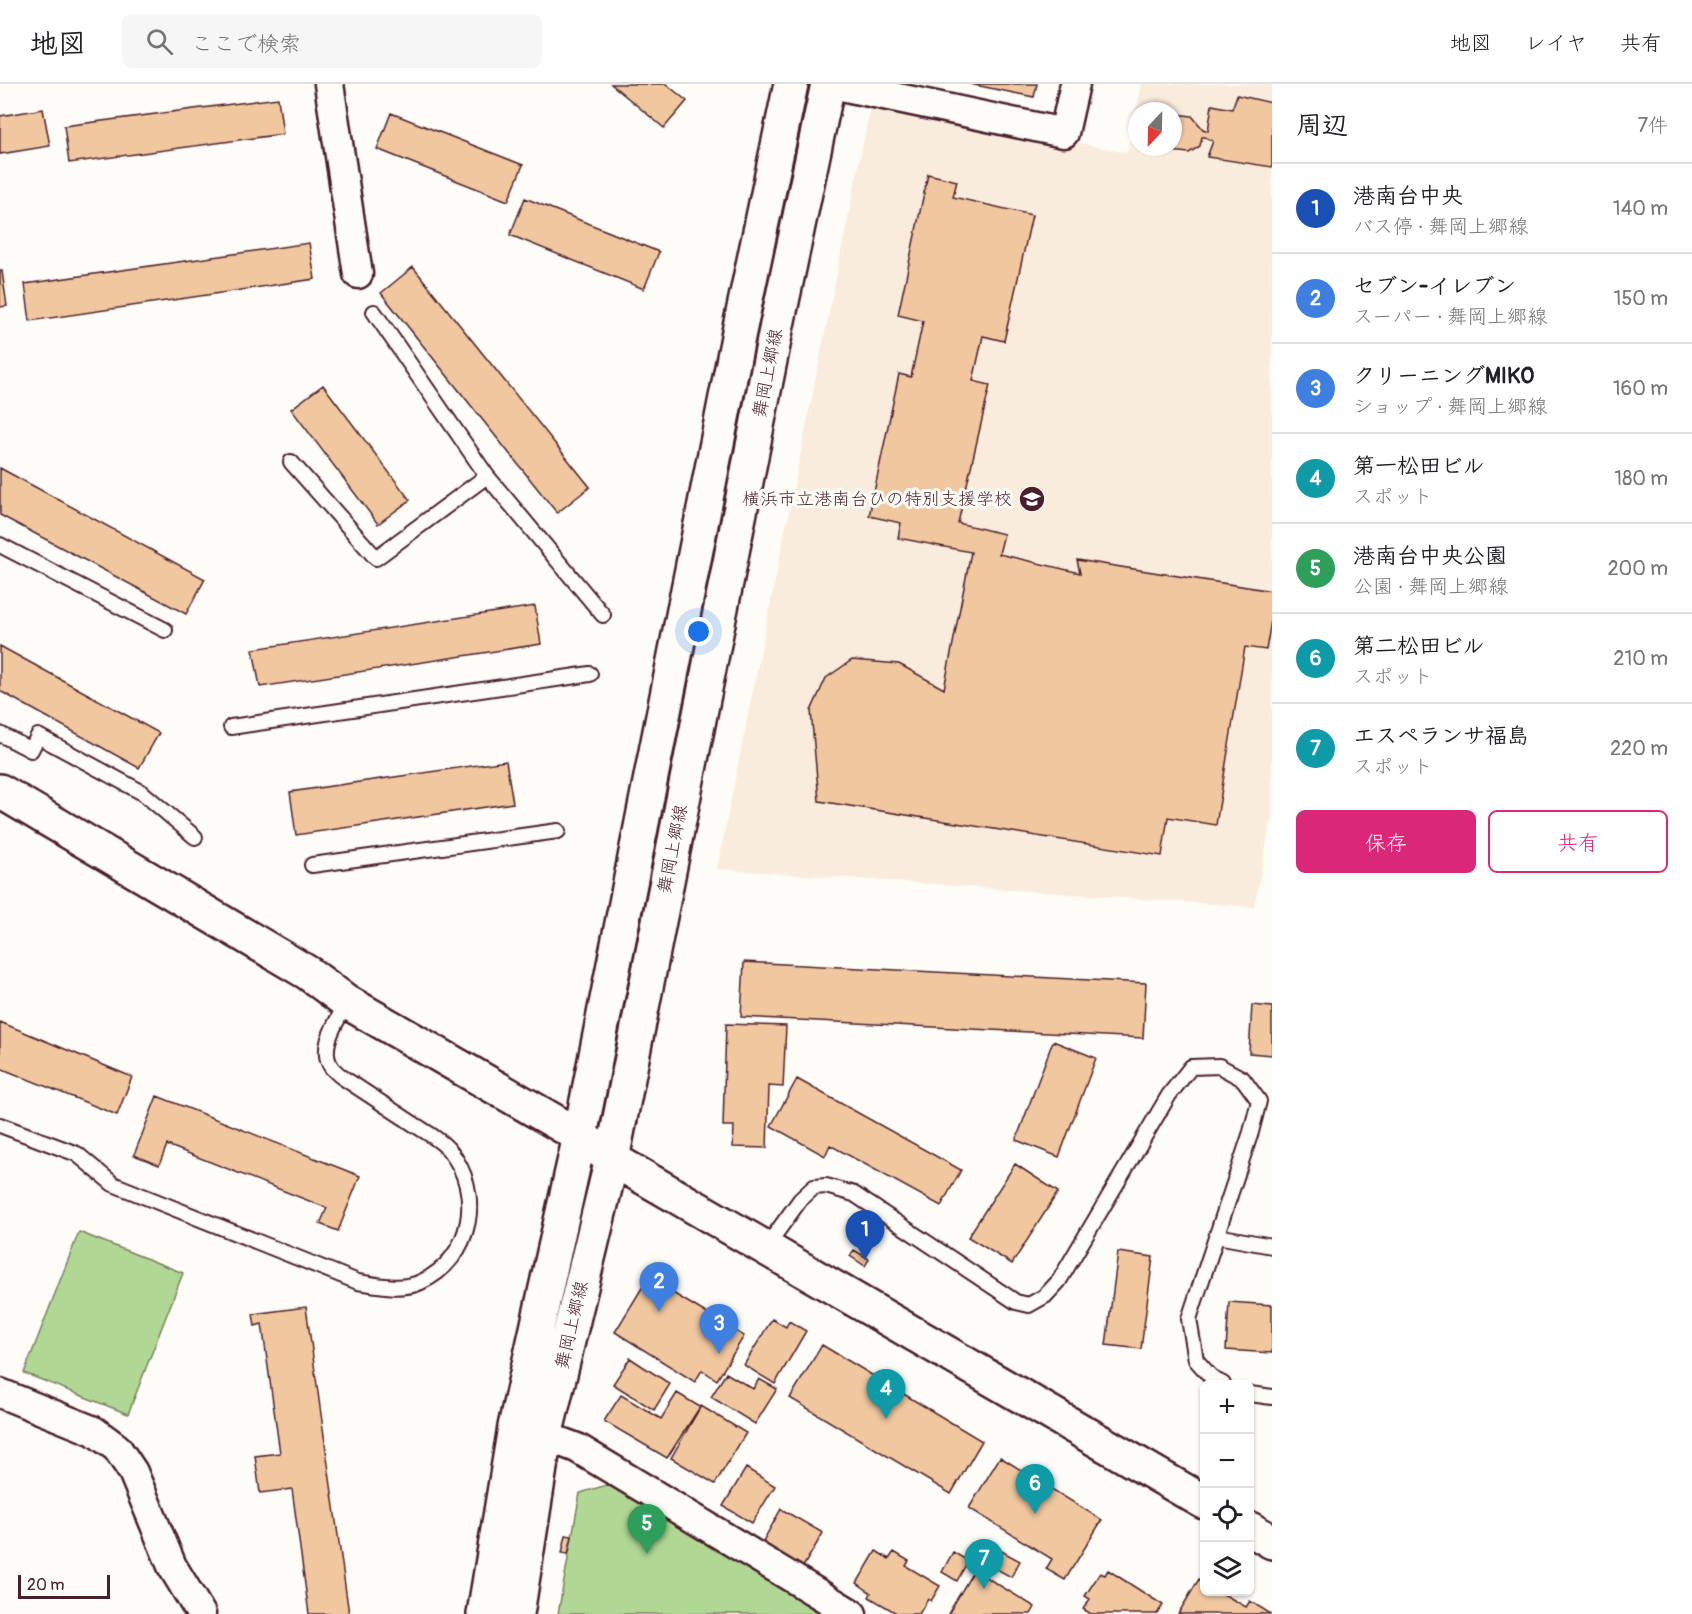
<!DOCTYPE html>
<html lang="ja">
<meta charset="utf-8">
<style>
body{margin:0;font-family:Pangolin,"Klee One",sans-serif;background:#f6f6f6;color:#202124}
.controls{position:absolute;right:18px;bottom:18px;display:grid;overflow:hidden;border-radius:9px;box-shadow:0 2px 4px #0004}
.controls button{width:54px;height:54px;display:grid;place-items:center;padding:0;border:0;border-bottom:2px solid #e0e0e0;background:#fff;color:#202124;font:30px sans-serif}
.compass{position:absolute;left:1128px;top:18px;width:54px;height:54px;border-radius:50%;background:#fff;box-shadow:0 2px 4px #0004;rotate:202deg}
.scale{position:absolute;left:18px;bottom:15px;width:92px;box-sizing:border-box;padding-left:6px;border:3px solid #4a1f2b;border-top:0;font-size:16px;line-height:21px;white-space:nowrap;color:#4a1f2b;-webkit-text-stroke:4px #fdfcf7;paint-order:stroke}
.you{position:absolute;left:699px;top:548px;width:21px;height:21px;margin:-15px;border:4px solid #fff;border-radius:50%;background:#1a73e8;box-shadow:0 0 0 9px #1a73e833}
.badge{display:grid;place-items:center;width:39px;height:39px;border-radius:50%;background:#db2777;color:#fff;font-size:20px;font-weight:700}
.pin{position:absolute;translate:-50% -50px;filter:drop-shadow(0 2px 3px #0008)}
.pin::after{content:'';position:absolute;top:32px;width:21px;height:18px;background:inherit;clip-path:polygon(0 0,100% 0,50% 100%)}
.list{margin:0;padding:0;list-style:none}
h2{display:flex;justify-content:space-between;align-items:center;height:78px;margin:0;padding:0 24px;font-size:26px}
h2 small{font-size:20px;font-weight:400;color:#757577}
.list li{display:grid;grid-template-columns:39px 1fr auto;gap:18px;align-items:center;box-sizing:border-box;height:90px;padding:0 24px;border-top:2px solid #e0e0e0}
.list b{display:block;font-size:22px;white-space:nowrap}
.list p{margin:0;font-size:20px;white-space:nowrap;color:#757577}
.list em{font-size:20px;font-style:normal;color:#757577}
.actions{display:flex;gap:12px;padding:18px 24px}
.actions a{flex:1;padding:14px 0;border:2px solid #db2777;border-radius:9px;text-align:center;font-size:21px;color:#db2777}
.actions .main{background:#db2777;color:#fff}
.icon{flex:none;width:33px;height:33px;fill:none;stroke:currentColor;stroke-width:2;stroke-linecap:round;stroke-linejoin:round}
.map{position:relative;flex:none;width:1272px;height:1530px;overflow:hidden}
header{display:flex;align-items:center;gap:36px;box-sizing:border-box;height:84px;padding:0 30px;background:#fff;border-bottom:2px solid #e0e0e0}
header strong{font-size:28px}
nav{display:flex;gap:33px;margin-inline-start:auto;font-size:21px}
.search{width:420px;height:54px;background:#f6f6f6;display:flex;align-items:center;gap:15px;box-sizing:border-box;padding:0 21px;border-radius:9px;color:#757577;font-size:22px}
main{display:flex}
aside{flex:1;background:#fff}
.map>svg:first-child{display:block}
.built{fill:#f9ecdd;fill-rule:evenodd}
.green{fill:#b0d894;stroke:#7d7c60;stroke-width:1.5}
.building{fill:#f0c79f;stroke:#4a1f2b;stroke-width:1.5}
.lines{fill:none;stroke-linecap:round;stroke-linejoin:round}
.lane-casing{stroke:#4a1f2b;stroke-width:18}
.street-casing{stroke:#4a1f2b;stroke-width:33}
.secondary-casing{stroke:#4a1f2b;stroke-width:38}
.lane{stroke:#fdfcf7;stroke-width:14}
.street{stroke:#fdfcf7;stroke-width:28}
.secondary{stroke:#fdfcf7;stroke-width:33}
.labels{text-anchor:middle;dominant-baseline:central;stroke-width:6;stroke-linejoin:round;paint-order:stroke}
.street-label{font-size:18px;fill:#4a1f2b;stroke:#fdfcf7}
.poi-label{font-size:18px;fill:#4a1f2b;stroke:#fdfcf7;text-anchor:end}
</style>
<header>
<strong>地図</strong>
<div class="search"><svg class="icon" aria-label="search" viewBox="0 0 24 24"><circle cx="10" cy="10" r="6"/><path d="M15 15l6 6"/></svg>ここで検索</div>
<nav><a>地図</a><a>レイヤ</a><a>共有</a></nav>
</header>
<main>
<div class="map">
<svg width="1272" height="1530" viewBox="0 0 1272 1530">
<rect width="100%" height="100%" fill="#fdfcf7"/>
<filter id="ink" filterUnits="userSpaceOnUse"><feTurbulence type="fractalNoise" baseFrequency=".0167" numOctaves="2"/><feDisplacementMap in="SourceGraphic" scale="12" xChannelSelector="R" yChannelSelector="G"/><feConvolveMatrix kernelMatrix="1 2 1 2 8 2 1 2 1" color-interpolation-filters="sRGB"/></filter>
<g filter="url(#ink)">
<path class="built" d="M1142,0H1272V732L1254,823L717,785L872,15L1127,69ZM1137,27H1173V63H1137Z"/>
<path class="green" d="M79,1148L183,1189L128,1330L24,1289Z
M610,1400L823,1530H558L580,1409Z"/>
<path class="building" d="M611,0H666L687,17L664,44Z
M970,0H1037L1034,13Z
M1237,11L1272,19V83L1207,73L1213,57L1205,53H1202L1200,62L1189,69L1171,67L1169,63H1173V33L1176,30L1192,32L1203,45L1208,47L1212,21L1232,25Z
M278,14L283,50L69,79L64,42Z
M43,25L50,62L0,70V32Z
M391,29L523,81L508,117L377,65Z
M928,90L957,97L953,113L1032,131L1004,257L983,252L973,297L990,301L958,439L1004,450L999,470L1080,489L1077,476L1272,507V531L1266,566L1245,563L1216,741L1168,733L1162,772L819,717L811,627L826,594L852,576L899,580L944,605L971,468L898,454L901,439L869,432L899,290L911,293L923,237L898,231Z
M525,114L659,168L644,205L510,151Z
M309,159L315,195L30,237L25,200Z
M413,183L590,403L557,429L381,209Z
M0,187H2L7,222L0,223Z
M323,301L410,416L378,440L291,325Z
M0,384L205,495L186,530L0,431Z
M535,522L541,560L260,603L253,565Z
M0,562L159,649L139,684L0,607Z
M506,677L513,719L296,751L290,708Z
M744,878L1146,899L1143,954L741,933Z
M1252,921L1272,923V971L1249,969Z
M0,938L132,993L117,1031L0,984Z
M726,940L786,942L783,1003L769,1002L767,1064L733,1063L734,1042H723Z
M1053,957L1096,974L1059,1073L1016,1056Z
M797,995L961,1086L941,1122L830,1061L825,1072L771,1042Z
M157,1012L360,1092L338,1147L320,1140L327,1124L167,1061L159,1081L134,1071Z
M1015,1080L1058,1108L1012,1180L968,1153Z
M854,1166L869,1175L865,1182L850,1172Z
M1118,1168L1153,1173L1141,1265L1106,1261Z
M648,1194L744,1252L717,1296L702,1286L695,1298L615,1248Z
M1229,1218L1272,1221V1269L1226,1266Z
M306,1223L349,1530H309L292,1405L260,1409L255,1372L280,1369L262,1240L255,1242L253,1230Z
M772,1235L786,1243L789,1237L806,1247L775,1300L744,1281Z
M822,1261L982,1357L951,1410L790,1314Z
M630,1274L670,1300L654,1326L613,1300Z
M726,1289L753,1305L759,1295L777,1305L755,1340L711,1313Z
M677,1309L700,1323L667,1374L604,1337L621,1311L661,1335Z
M701,1322L746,1349L715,1400L671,1374Z
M1000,1373L1102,1436L1065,1496L1046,1485L1052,1475L969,1424Z
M746,1384L775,1402L752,1439L723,1422Z
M781,1425L823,1449L803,1483L762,1459Z
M566,1451L572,1452L568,1470L562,1469Z
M985,1458L1020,1477L1011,1493L977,1474Z
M876,1467L889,1475L894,1468L909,1477L906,1482L940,1502L931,1517L928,1515L919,1530H898L869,1513L871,1509L857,1499Z
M953,1468L968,1477L957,1497L942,1488Z
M974,1486L1035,1523L1031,1530H948Z
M1108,1486L1163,1521L1157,1530H1091L1083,1525L1090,1515L1085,1512L1100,1489L1105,1491Z
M1199,1495L1204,1498V1508H1220L1246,1523L1250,1517L1271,1530H1178Z"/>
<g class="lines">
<g class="lane-casing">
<path id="lane" d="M374,228L487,392L603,531
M291,378L376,474L487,392
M0,461L165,546
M231,643L590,590
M0,650L31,666L38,652L143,709L195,753
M312,781L558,747
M0,1041L77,1070L113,1100L358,1198C377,1201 402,1207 421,1198C473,1174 484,1108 449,1066C440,1055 424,1047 412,1039C389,1024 366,1009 342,993C339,991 335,987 332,984C317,964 338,936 347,918
M1217,1152L1272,1162
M766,1163L800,1116L814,1103L826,1102L854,1110L1016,1218L1029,1221L1045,1212L1059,1197L1169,1011L1191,983L1219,982L1243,995L1259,1017L1251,1048L1189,1235L1196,1276L1213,1295L1223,1300
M1250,1310L1272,1313"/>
</g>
<g class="street-casing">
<path id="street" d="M329,0L358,190
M832,0L1064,49L1075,0
M0,1309L94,1347L117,1364L133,1388L172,1482L201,1530
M523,1346L545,1352L577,1364L852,1530"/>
</g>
<g class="secondary-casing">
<path id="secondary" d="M0,707L308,889L347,918L580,1052L612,1075L1204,1418
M1250,1445L1272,1458
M484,1530L515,1343L580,1052L739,248L791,0
M517,1530L545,1352L612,1075L777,241L828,0"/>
</g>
<use href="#lane" class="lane"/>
<use href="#street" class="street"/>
<use href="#secondary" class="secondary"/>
</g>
</g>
<defs>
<g id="school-disc" transform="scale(1.35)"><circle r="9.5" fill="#4a1f2b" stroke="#fdfcf7"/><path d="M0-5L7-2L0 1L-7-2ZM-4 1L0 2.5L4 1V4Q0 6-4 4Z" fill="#fff"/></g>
</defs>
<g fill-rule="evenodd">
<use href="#school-disc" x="1032" y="415"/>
</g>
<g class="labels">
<g class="street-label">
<text transform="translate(768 289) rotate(-79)">舞岡上郷線</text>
<text transform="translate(673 765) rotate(-79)">舞岡上郷線</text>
<text transform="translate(572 1241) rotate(-77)">舞岡上郷線</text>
</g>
<g class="poi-label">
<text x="1012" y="415">横浜市立港南台ひの特別支援学校</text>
</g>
</g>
</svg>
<div class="controls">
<button>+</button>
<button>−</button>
<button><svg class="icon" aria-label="locate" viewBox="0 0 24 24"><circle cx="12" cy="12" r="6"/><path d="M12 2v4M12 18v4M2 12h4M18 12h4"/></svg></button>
<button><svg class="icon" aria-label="layers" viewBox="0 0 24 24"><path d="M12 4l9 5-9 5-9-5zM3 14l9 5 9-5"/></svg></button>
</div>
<svg class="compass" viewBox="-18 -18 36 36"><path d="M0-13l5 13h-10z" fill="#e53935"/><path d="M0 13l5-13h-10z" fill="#757577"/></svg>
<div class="scale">20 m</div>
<div class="you"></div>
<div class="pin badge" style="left:865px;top:1176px;background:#1a4fb4">1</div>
<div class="pin badge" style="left:659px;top:1228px;background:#3f7fe0">2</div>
<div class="pin badge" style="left:719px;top:1270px;background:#3f7fe0">3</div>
<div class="pin badge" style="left:886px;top:1335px;background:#0f9aa8">4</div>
<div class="pin badge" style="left:647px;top:1470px;background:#2e9e5b">5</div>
<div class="pin badge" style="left:1035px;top:1430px;background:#0f9aa8">6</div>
<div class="pin badge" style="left:984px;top:1505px;background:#0f9aa8">7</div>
</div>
<aside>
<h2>周辺<small>7件</small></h2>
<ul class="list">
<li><span class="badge" style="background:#1a4fb4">1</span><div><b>港南台中央</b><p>バス停 · 舞岡上郷線</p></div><em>140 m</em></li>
<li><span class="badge" style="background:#3f7fe0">2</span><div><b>セブン-イレブン</b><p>スーパー · 舞岡上郷線</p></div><em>150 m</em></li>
<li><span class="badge" style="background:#3f7fe0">3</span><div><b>クリーニングMIKO</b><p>ショップ · 舞岡上郷線</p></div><em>160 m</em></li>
<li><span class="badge" style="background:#0f9aa8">4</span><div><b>第一松田ビル</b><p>スポット</p></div><em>180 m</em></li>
<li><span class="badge" style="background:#2e9e5b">5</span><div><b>港南台中央公園</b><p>公園 · 舞岡上郷線</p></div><em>200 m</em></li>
<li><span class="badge" style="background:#0f9aa8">6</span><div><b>第二松田ビル</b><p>スポット</p></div><em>210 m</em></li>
<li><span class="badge" style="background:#0f9aa8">7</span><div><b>エスペランサ福島</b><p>スポット</p></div><em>220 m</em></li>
</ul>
<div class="actions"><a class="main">保存</a><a>共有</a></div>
</aside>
</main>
